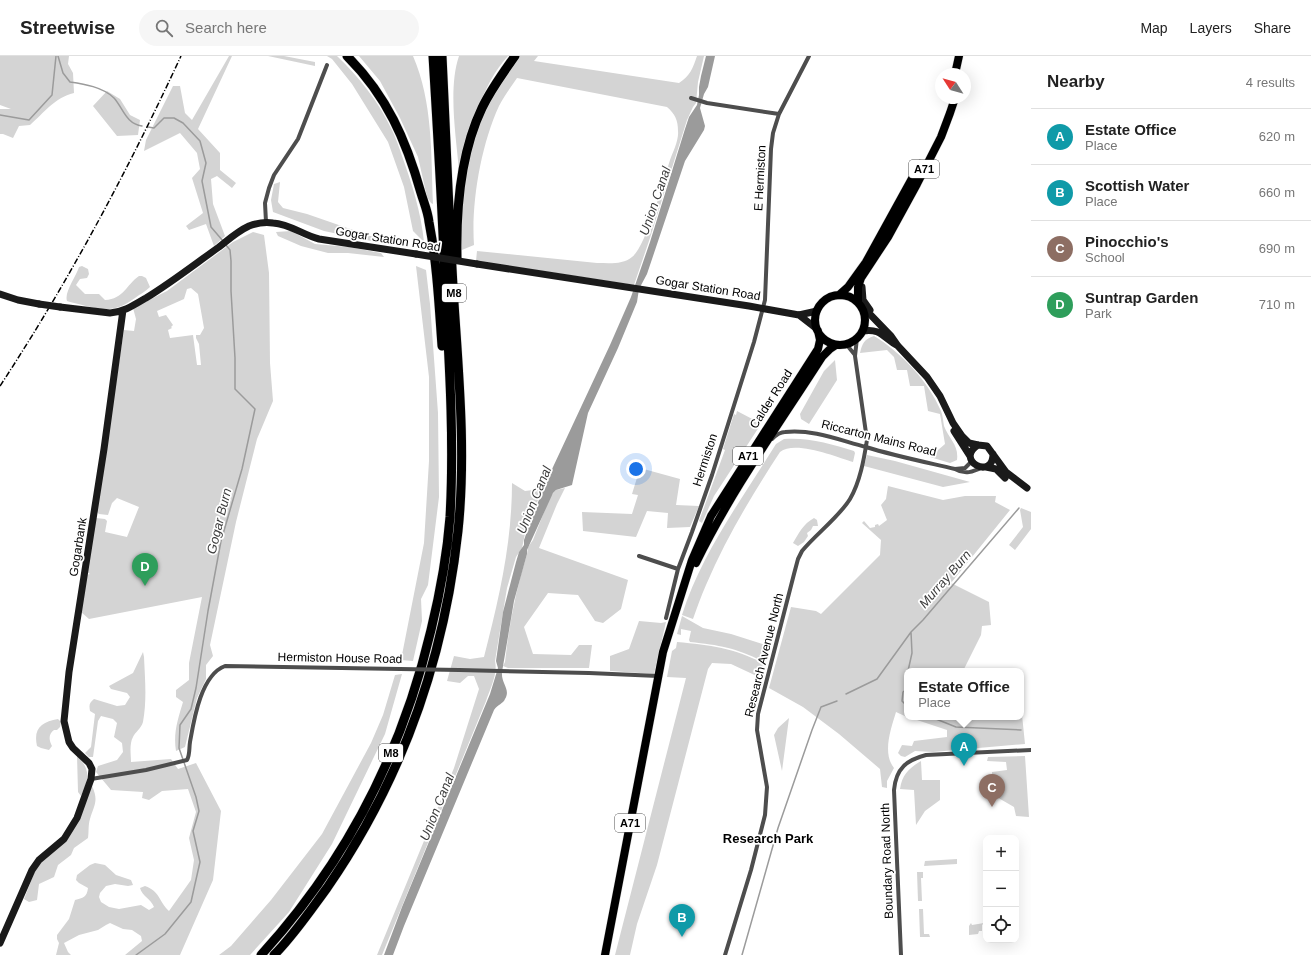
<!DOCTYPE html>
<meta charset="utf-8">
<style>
body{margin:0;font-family:Arial,sans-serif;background:#f6f6f6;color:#222}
.controls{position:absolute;right:12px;bottom:12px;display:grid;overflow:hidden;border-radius:8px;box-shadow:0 4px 16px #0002}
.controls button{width:36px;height:36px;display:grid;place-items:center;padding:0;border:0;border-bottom:1px solid #e0e0e0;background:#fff;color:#222;font:20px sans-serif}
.compass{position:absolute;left:935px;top:12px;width:36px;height:36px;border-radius:50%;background:#fff;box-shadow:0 4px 16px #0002;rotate:306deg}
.you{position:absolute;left:636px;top:413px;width:14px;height:14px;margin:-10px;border:3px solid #fff;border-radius:50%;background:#1a73e8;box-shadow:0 0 0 6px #1a73e833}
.badge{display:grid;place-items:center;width:26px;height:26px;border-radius:50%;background:#2563eb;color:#fff;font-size:13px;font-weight:700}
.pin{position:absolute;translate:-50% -33px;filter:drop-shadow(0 1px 2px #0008)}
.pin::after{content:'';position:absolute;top:21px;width:14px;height:12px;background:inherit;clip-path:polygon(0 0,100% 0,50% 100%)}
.popup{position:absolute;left:904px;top:612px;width:120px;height:52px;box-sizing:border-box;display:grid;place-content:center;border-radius:8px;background:#fff;filter:drop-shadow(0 1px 3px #0005);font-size:13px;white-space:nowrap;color:#767676}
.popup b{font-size:15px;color:#222}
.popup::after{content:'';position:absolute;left:50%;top:100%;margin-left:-8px;border:8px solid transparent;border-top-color:#fff}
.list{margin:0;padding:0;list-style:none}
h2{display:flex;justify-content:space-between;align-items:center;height:52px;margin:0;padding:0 16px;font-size:17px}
h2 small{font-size:13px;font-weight:400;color:#767676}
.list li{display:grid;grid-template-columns:26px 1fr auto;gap:12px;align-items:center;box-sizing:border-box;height:56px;padding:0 16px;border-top:1px solid #e0e0e0}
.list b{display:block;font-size:15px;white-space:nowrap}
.list p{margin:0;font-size:13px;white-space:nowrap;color:#767676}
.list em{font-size:13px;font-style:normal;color:#767676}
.icon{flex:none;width:22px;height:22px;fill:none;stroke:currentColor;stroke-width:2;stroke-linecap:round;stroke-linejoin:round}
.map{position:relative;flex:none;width:1031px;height:899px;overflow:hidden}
header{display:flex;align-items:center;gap:24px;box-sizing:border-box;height:56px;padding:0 20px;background:#fff;border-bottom:1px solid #e0e0e0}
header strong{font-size:19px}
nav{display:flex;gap:22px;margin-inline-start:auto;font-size:14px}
.search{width:280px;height:36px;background:#f6f6f6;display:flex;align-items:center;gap:10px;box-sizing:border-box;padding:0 14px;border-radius:22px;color:#767676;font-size:15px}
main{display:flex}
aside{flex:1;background:#fff}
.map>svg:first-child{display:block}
.green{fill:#d4d4d4;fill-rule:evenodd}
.water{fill:#9b9b9b}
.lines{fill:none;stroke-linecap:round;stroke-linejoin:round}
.stream{stroke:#9b9b9b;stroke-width:1.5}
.primary-casing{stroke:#dbdbdb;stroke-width:9}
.highway-casing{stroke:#dbdbdb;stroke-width:10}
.street{stroke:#4d4d4d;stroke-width:4}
.secondary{stroke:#1a1a1a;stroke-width:7}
.primary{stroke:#000;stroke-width:8}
.highway{stroke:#000;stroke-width:9}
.rail{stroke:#000;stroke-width:1.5;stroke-dasharray:6 2 1 2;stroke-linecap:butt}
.street-bridge{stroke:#4d4d4d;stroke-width:4}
.secondary-bridge{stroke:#1a1a1a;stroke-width:7}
.labels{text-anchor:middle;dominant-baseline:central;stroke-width:3.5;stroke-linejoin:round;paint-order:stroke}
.shield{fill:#fff;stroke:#4c4c4c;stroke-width:1}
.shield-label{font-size:11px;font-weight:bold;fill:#000}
.street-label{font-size:12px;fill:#000;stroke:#fff}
.water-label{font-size:13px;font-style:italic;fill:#3c3c3c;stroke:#fff}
.neighbourhood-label{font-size:13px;font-weight:bold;fill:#000;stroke:#fff}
</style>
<header>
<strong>Streetwise</strong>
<div class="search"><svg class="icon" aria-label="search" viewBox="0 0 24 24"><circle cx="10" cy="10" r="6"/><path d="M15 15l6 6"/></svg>Search here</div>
<nav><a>Map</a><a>Layers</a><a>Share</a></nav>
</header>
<main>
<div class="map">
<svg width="1031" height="899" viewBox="0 0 1031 899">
<rect width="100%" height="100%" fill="#fff"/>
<path class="green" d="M0,0H69L68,8L73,17L74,37C54,42 45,56 30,69L19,70L13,82L3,78H0V53H11L0,49Z
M229,0H232L198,73L220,97V114L236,127L232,132L217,120L211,123L213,148L225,180L214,190L206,168L189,174L186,170L203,157L192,122L200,113L197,97L180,77L144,95L146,84L173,30H180L185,57L192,64Z
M268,0H284L315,6V10Z
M327,0H337C359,21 379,46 392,74C396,82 399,91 402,100C412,128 421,156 424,186L413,175L404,131L388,86L352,28L332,3Z
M359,0H413C433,46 431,98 433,148L431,147L427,141L418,101L400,62L380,25Z
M459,0H508C481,29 470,77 459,114C456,80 448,32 459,0Z
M515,0H538L534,5L679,27C690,20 693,12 697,0H704L698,26L696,47L693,51L687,64L650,182L634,229L476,205L477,195L597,207C608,207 623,209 632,201C646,191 664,123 670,104C673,96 679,84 678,75C678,64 675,58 667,51L517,22C511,31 504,40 499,50C481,89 471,147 474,189L457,196L459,158L476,68Z
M107,35L120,43L130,59L140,64L138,79L117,80L93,50Z
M280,126L278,146L283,152L307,158L382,184L381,187L324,175L273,156L271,144L274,128Z
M291,175L315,188L349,191L381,197L384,201L348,197H328L301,190L278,180L276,176Z
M253,176L264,179L269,217L270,307L273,345L257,383L236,466L210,589L213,600L206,609V623L197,642L185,691L176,695C173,677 178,663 183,646L176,641V634L189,624V607L202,541L89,563L81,556L86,519L90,518L87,516L96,462L105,463L107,465L105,476L127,481L139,451L117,442L112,447L108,459L99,458L96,455L124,274L134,275L136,263L133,252L167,235L233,186ZM191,232L198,238L204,272L200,279H196V282L199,288L201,309H197L193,279L170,282L168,274L172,272L171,271L173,269L166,259L159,261L157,255L184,243L187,233Z
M82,210L88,213L89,218L87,222L80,223L76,229L85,238H99L105,244C124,243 126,229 139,220H142L146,222L150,231C145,236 140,238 135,242C111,260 97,252 70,246L67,245C64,236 76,221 79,211Z
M416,210L426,214L430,248L438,357L439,441L428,529L421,543L422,565L413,605L401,604L424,487L429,405V321Z
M874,280C902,297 928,325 941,355C943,360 943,365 944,370C949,383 959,389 957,404L950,407L930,401L945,388L940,358L928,355L924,330H910L907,314H897L894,301L887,294L860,297C862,288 864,283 874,280Z
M835,304L837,324L809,368L801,363L800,358L824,315Z
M737,355L758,366H761V368L714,440L702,467L699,465L725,394L723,393L734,358L736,359Z
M784,383C807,381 832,388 854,395L855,397L853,406C836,401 795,384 780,396C752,439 726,482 706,529C701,540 697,552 693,563L682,559C701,498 742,443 776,388Z
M867,399L895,405L970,426L943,431L864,410Z
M640,412L680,423L676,449L699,450L690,471L667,472L668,457L647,455L636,481L583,475L582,456L632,458L638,439L632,438Z
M547,422L526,473L522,492L516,501L507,532L495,605C498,618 490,633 486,645L382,899H377L454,712L479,633L474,620H468L460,627L447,625L454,600L470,603L484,601C499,543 512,487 512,427L525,435L533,434Z
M888,430L943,444L965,440H996L995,446L1010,454L951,527L989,546L991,569L982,570L981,579L963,615H907V661L896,656C891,673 882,697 894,712L887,725V732L882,731L880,713L839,678L803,651L769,632L791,551L816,555L821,558L880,499L881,484L862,467L864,465L870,472L875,471V469L878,468L879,470L887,464L881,449L886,443Z
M565,432L557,448L539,492L628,524L621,553L603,567L595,565L578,539L548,537L524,571L533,598L571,599L579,589H592L589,612H508L503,610L505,606C509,569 516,533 527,498L528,491L533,484L550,441L556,434Z
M1021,452L1031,456V473L1015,494L1009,489L1023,471L1020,454Z
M814,462L817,464L818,470H813L811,474L807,477L808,480L804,486L798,490L793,487C799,477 803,468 814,462Z
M682,560L703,572L731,578L769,590L762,605C736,592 719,589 690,586L689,584L691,575L681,573V579L677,578Z
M639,565L661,567L666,566L654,618L610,615V600L629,593Z
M677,586C711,589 733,592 763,607L761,622L731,608L712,607L708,613L657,809L637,868L630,899H615L686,622L667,621L672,595L676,592Z
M143,596L144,601C145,623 147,644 143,666C141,673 135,676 133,681C129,688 131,699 131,706L171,703L178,713L196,707L221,755L213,824L180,899H125L142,885L141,880L132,874L123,873L110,867L106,869L98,874L79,879L64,887L68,896L71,899H56L59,887L57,883V879L69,863L75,844C83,842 87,841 88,832L79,827L76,824L77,819L90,809L95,807L105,809L116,819L131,824L133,829L128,830L115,828L106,830L100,837L99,841L101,846L109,851L119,853L141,849L149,854L154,851C151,843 142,840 140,832L145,830C160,835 159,846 169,855L191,824L194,804L189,782L196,756L188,733L162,735L149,744L142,742L143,736L111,734L96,716L98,710L117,704L123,696L122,687L114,681L117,667L113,663L101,660L98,665L93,701H89L85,697L91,691L95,658L90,655C89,649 89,647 94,643L117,650L125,649L130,641L127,637L111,633L109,630L133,617Z
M402,618L385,678L332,788L289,856L250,899H219L231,890L271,844L322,778L371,687L383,659L395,619Z
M1021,649L1025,688L933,696L915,695L905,701L901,700L898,697L902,689L912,690L914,685L947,681V674L908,661H1021Z
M789,662L782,715L774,679L778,672Z
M58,663L61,666L60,671L57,674H54C48,678 49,685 52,690L49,694L41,692L37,690C33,672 42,666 58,663Z
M77,699C91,715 89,722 81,740L78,736Z
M1025,700L1029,761L1016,760L1014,751L995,740L992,725V716L1007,714L1006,706L987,705L988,701Z
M921,705L922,724H940V744L925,755L916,769L914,734L900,733C902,719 909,712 921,705Z
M92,730C99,745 94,749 90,763C88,769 89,776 88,782L74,792L71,799L58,809L54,821L39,828L37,844L29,846L24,843L35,815L42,805L66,784Z
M957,803V808L924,810L925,805Z
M917,816H923V822H921L922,845H918Z
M919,853H923L924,878H929L930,881H920Z
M971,867L972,869L984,867L982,869V875H979L978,878L969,879V870Z"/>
<path class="water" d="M706,0H715L708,31L704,38L700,52L705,70L704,74L685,105L647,218L639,233L637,246L618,292L588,357L572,429L556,434L553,437L527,494V498L514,545L502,616C501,628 511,633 505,643C503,648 498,648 494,654L404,870L393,899H384L402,851L490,638L498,612L496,605L503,556L516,506L519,496L524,489V484L533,458L553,411L610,289L631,241L650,186L685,73L689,61L697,49L699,39V31L701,20Z"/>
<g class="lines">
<path class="stream" d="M58,0L63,17L70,26C84,28 103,31 114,42C123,52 126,68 142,70
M0,59L29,64L52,39L56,0
M148,71L154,72L164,62H174L183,67L200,85L206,107L202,125L211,171L223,185
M908,615L912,597L911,576L923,564L1019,452
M907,633L903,636L902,645L907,650
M846,638L877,623L911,576
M931,661L956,671L1021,674
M136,899L165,878L191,846L195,828L200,806L193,775L199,755L196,741L179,692L180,669L191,653L196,632L208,555L221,485L242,413L255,353L235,333V302L231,235V205L230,194L226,189
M742,899L778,772L812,674L821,651L837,645"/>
<g class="primary-casing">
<path id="primary" d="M955,18L959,0
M815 264a25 25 0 1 1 50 0a25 25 0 1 1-50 0Z
M839,239L848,231L866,206L920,108
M858,246V231L861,222L888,181L917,128L941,81L950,57L955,42
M696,507C731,435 779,368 822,301L830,293L836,289
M605,899L663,596L692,504L711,460L818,293L820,284L818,275"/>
</g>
<g class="highway-casing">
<path id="highway" d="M347,0C387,40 406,84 421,137C424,147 428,156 429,166C437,207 439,249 442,290
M457,202C456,154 461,96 482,52C491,33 503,17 515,0
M261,899C346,806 402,697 431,574C440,537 447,499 450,461C454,390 450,318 446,247C443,165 438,82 433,0
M274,899C294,879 310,855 327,832C401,725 444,604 458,475C466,399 459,322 454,247C449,165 446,82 442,0"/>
</g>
<path class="street" d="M691,42L707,47L779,58
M266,166L265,147L269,132L274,119L298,83L327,9
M846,288L855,299
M772,383C775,380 780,376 785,376C813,373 839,384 866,391C895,400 925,406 955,413L965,412L972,405
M955,413C965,419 973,416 983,411
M639,500L678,513
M666,562L678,513L692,476L712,419L754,286L765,244L771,93L773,77L779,58L809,0
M459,614L589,617L658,620
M91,723L146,714L187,704C190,699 189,692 190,686C194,663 201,619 225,610L400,613
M725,899L751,814L765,759L767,731L757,674L758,658L794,518L798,503L802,495C816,478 839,461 850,443C860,426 864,403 867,384L855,300L857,282
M901,899L894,734C896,712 907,704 926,699L1031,694"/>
<path class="secondary" d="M477,208L749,250L799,259L817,255
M862,231L863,244L870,254
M0,238L18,244L39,248
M862,250L891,280L898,290L927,321L940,340L953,367L962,380L969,387L978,389L987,390L1006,416L1027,432
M60,251L110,257C124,256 134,249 146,242C172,226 195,208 219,191C229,183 238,175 249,170C257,167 266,166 273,167C290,168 303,179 319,183L416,198
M799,259L817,273
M863,275C881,272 883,282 898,290
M954,375L970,400
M978,389C954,404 993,425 993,398
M986,411L996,413L1005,422
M0,887L32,814L39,804L64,783L77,762L91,723L92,713L89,707L73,692L69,686L64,665L69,616L104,393L123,254"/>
<use href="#primary" class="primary"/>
<use href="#highway" class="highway"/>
<path class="rail" d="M0,330C69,225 128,114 181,0"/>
<path class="street-bridge" d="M400,613L459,614"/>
<path class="secondary-bridge" d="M416,198L477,208
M39,248L60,251"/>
</g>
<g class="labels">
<g class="shield">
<rect x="909" y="104" width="30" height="18" rx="3"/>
<rect x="442" y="228" width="24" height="18" rx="3"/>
<rect x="733" y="391" width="30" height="18" rx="3"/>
<rect x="379" y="688" width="24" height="18" rx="3"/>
<rect x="615" y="758" width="30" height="18" rx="3"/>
</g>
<g class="shield-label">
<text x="924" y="113">A71</text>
<text x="454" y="237">M8</text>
<text x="748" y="400">A71</text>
<text x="391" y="697">M8</text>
<text x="630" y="767">A71</text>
</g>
<g class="street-label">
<text transform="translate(760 122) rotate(-87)">E Hermiston</text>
<text transform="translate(388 183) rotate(9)">Gogar Station Road</text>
<text transform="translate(708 232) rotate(9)">Gogar Station Road</text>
<text transform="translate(771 343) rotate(-57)">Calder Road</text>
<text transform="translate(879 382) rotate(14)">Riccarton Mains Road</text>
<text transform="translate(705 404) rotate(-72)">Hermiston</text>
<text transform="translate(78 491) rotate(-81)">Gogarbank</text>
<text transform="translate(764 599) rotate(-76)">Research Avenue North</text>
<text transform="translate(340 602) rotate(1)">Hermiston House Road</text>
<text transform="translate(887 805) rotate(-92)">Boundary Road North</text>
</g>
<g class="water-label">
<text transform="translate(655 145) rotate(-71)">Union Canal</text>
<text transform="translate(534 444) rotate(-68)">Union Canal</text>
<text transform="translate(219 465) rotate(-76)">Gogar Burn</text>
<text transform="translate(945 523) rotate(-49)">Murray Burn</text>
<text transform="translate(437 751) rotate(-68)">Union Canal</text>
</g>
<g class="neighbourhood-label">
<text x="768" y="782">Research Park</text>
</g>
</g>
</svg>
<div class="controls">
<button>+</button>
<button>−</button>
<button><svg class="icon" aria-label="locate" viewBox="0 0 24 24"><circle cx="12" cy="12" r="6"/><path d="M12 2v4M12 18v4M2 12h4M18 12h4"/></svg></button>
</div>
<svg class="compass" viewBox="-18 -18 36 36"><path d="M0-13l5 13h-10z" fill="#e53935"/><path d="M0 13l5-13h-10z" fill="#767676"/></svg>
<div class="you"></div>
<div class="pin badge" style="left:964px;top:710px;background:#0f9aa8">A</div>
<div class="popup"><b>Estate Office</b>Place</div>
<div class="pin badge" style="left:682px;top:881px;background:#0f9aa8">B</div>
<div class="pin badge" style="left:992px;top:751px;background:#8d6e63">C</div>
<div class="pin badge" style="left:145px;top:530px;background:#2e9e5b">D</div>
</div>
<aside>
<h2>Nearby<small>4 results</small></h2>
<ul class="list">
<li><span class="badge" style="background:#0f9aa8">A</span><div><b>Estate Office</b><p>Place</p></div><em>620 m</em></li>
<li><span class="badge" style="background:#0f9aa8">B</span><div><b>Scottish Water</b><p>Place</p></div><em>660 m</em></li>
<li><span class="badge" style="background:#8d6e63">C</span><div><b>Pinocchio's</b><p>School</p></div><em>690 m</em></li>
<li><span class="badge" style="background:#2e9e5b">D</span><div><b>Suntrap Garden</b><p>Park</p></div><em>710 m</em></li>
</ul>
</aside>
</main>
